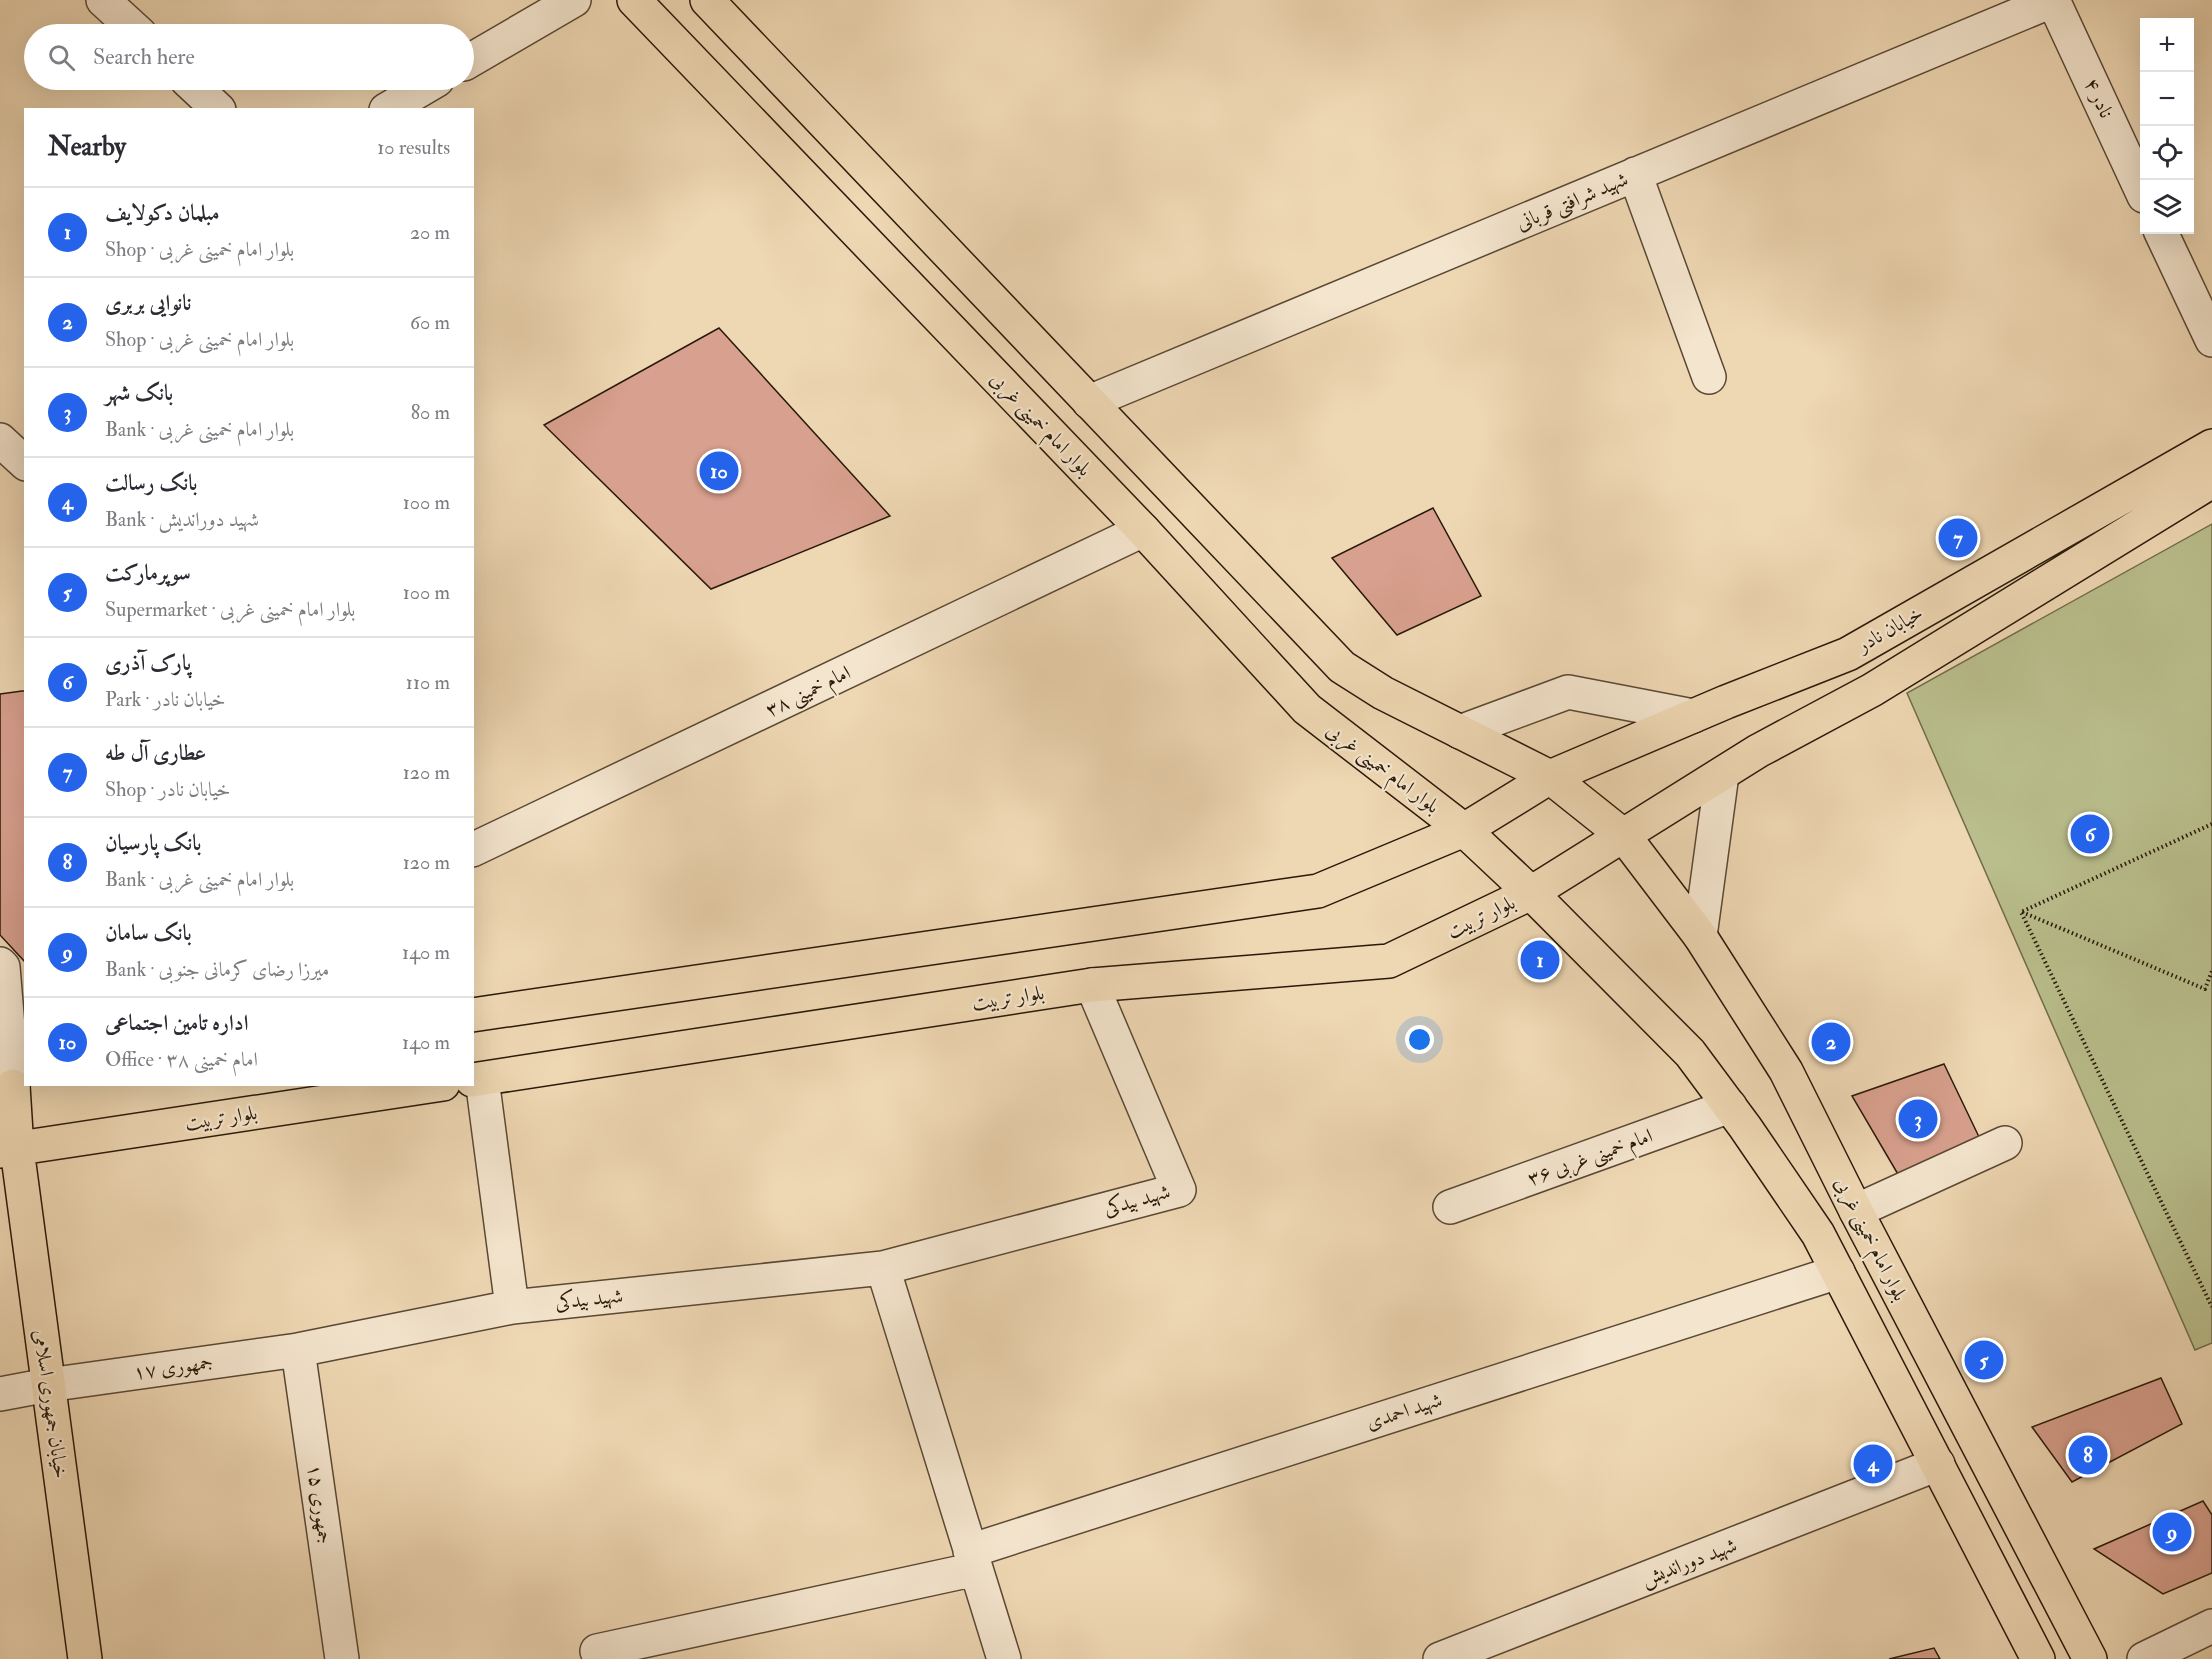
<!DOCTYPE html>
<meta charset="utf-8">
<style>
body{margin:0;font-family:"IM FELL Double Pica",Amiri,serif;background:#f2f2f3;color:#2b2b33}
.controls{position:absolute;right:18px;top:18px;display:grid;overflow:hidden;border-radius:0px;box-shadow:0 6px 24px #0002}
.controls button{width:54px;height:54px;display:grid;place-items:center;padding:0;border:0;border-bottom:2px solid #e1e1e2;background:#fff;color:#2b2b33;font:30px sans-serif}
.you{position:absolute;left:1420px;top:1040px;width:21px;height:21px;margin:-15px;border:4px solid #fff;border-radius:50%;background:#1a73e8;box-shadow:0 0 0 9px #1a73e833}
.badge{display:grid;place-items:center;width:39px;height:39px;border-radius:50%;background:#2563eb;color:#fff;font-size:20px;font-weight:700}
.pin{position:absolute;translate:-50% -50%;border:3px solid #fff;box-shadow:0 2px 6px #0006}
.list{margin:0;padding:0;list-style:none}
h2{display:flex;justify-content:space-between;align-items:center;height:78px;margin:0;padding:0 24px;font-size:26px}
h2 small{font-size:20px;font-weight:400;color:#7c7c81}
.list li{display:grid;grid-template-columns:39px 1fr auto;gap:18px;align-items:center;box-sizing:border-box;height:90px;padding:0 24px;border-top:2px solid #e1e1e2}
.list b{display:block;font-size:22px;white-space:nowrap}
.list p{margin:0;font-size:20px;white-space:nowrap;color:#7c7c81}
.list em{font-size:20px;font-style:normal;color:#7c7c81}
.icon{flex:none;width:33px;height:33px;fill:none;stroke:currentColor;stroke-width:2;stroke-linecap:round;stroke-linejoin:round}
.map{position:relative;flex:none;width:2212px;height:1659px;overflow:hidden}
.search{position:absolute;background:#fff;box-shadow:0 6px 24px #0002;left:24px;top:24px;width:450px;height:66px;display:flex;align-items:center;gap:15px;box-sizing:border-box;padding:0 21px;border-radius:33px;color:#7c7c81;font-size:22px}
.panel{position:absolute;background:#fff;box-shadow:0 6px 24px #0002;left:24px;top:108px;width:450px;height:978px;border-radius:0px}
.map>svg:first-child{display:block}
.green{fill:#b9be8c;stroke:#716c4a;stroke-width:1.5}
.building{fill:#d8a08e;stroke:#291909;stroke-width:1.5}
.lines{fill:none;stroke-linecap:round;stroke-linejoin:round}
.minor-casing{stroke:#5a4834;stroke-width:36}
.major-casing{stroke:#291909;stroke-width:36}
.path{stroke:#291909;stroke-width:4;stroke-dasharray:1.5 3;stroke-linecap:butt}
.minor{stroke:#f4e5ce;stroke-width:33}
.major{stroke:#eed7b3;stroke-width:33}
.labels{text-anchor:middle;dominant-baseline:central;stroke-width:4.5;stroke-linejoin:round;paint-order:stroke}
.street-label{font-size:20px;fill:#291909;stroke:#f4e5ce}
</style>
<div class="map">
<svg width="2212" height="1659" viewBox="0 0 2212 1659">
<rect width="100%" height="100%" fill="#eed7b3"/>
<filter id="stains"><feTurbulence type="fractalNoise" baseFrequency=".00333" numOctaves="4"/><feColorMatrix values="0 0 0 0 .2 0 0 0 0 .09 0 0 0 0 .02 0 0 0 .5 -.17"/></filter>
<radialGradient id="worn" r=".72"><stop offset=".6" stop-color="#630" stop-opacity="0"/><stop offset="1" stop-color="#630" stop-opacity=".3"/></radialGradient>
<path class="green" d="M2212,524V1343L2195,1350L1907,693Z"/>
<path class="building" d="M719,328L890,516L711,589L544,425Z
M1433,508L1481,596L1397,635L1332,558Z
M22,691H26V963L0,935V694Z
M1944,1064L1981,1141L1899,1176L1852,1096Z
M2161,1378L2182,1424L2072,1482L2032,1427Z
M2203,1501L2212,1515V1573L2163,1594L2094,1549Z
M1934,1648L1940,1659H1889Z"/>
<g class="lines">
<g class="minor-casing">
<path id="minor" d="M103,0L140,34
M2053,0L2144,196
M464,64L574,0
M187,80L219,110
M386,110L437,80
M1635,174L1709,377
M2160,230L2212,340
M1089,402L2054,0
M0,440L26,464
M1460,732L1568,692L1693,716
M472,850L1143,530
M1700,936L1722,774
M0,964L3,967L13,1086
M482,1079L512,1307
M1450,1207L1730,1106
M1856,1211L2005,1143
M883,1268L1004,1659
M298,1350L342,1659
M0,1394L48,1385L298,1350L512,1307L883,1268L1179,1190L1092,985
M970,1551L1838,1272
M597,1651L976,1569
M1440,1659L1938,1464
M2144,1659L2212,1626"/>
</g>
<g class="major-casing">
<path id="major" d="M634,0L1143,530L1307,709L1464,830L1531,893L1690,1053L1745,1127L1818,1234L2038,1659
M707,0L1342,667L1383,693L1550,777L1624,836L1700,936L1786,1071L1856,1211L2090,1659
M472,1015L1318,891L1464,830L1550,777L1726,702L1848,654L2212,446
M472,1080L1092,985L1389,961L1531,893L1758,751L1872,690L2212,481
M13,1086L17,1149L85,1659
M0,1151L443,1084"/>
</g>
<path class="path" d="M2212,824L2021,912L2212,1307
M2022,912L2205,989L2212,971"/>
<use href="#minor" class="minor"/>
<use href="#major" class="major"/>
</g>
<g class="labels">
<g class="street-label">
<text transform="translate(2099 98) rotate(65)">نادر ۴</text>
<text transform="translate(1572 201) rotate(-23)">شهید شرافتی قربانی</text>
<text transform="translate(1041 424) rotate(46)">بلوار امام خمینی غربی</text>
<text transform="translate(1890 629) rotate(-30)">خیابان نادر</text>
<text transform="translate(808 691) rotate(-26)">۳۸ امام خمینی</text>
<text transform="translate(1383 768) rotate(37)">بلوار امام خمینی غربی</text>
<text transform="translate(1481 917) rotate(-26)">بلوار تربیت</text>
<text transform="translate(1008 998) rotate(-9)">بلوار تربیت</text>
<text transform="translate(221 1118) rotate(-9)">بلوار تربیت</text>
<text transform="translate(1590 1157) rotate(-20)">امام خمینی غربی ۳۶</text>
<text transform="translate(1137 1200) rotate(-16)">شهید بیدکی</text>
<text transform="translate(1871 1239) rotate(63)">بلوار امام خمینی غربی</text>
<text transform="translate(589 1299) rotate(-6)">شهید بیدکی</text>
<text transform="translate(173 1367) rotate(-8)">جمهوری ۱۷</text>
<text transform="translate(51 1404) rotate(82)">خیابان جمهوری اسلامی</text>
<text transform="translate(1404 1411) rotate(-18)">شهید احمدی</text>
<text transform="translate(320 1504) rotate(82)">جمهوری ۱۵</text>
<text transform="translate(1689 1562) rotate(-21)">شهید دوراندیش</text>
</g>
</g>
<rect width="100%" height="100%" filter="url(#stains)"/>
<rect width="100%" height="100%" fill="url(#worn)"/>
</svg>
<div class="controls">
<button>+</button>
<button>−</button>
<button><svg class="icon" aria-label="locate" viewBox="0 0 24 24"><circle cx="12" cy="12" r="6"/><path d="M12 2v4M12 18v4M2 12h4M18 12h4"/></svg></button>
<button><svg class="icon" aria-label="layers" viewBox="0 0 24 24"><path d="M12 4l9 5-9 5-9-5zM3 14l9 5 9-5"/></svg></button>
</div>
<div class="you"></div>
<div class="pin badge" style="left:1540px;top:960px">1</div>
<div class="pin badge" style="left:1831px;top:1042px">2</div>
<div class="pin badge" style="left:1918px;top:1119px">3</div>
<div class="pin badge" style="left:1873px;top:1464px">4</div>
<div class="pin badge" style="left:1984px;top:1360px">5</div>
<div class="pin badge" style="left:2090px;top:834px">6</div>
<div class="pin badge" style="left:1958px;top:538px">7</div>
<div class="pin badge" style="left:2088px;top:1455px">8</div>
<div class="pin badge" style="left:2172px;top:1532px">9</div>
<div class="pin badge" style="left:719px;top:471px">10</div>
<div class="search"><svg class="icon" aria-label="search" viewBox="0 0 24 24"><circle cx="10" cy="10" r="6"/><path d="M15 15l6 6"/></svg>Search here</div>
<section class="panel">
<h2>Nearby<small>10 results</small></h2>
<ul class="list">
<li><span class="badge">1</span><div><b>مبلمان دکولایف</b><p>Shop · بلوار امام خمینی غربی</p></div><em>20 m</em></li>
<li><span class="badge">2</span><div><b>نانوایی بربری</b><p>Shop · بلوار امام خمینی غربی</p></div><em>60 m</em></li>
<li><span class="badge">3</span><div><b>بانک شهر</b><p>Bank · بلوار امام خمینی غربی</p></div><em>80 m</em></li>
<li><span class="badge">4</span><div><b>بانک رسالت</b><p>Bank · شهید دوراندیش</p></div><em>100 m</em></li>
<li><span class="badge">5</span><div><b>سوپرمارکت</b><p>Supermarket · بلوار امام خمینی غربی</p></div><em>100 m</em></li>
<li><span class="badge">6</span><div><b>پارک آذری</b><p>Park · خیابان نادر</p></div><em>110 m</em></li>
<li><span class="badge">7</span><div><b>عطاری آل طه</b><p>Shop · خیابان نادر</p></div><em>120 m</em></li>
<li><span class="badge">8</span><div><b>بانک پارسیان</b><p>Bank · بلوار امام خمینی غربی</p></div><em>120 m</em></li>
<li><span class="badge">9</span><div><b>بانک سامان</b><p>Bank · میرزا رضای کرمانی جنوبی</p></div><em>140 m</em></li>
<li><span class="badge">10</span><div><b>اداره تامین اجتماعی</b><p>Office · ۳۸ امام خمینی</p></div><em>140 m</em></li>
</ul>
</section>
</div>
